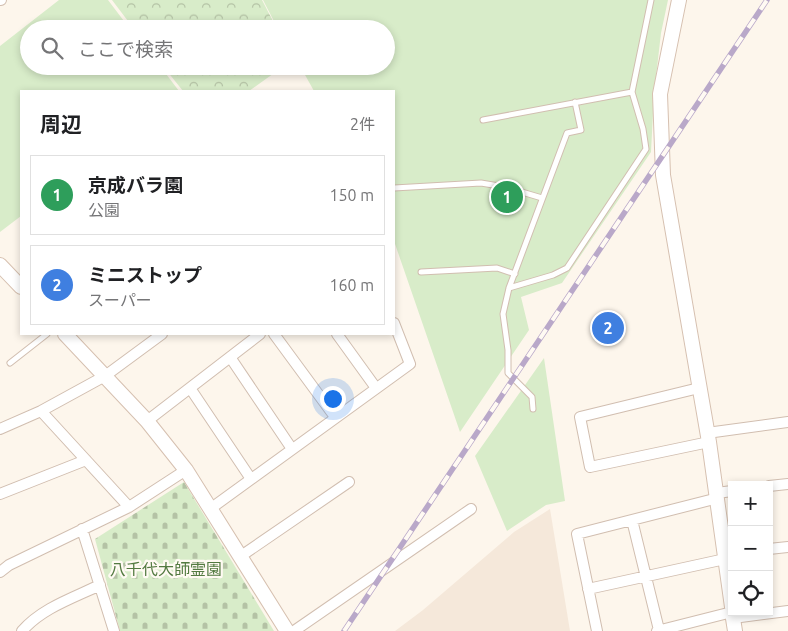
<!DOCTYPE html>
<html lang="ja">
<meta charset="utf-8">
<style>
body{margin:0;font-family:Ubuntu,"Noto Sans JP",sans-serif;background:#f6f6f6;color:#202124}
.controls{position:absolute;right:15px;bottom:15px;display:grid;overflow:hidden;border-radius:0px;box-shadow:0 2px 8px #0003}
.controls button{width:45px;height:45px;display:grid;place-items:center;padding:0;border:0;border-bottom:1px solid #e0e0e0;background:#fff;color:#202124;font:25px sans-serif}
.you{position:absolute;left:332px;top:398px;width:18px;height:18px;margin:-12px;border:4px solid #fff;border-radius:50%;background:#1a73e8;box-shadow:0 0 0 8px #1a73e833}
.badge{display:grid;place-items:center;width:32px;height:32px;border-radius:50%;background:#e76f51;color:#fff;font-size:16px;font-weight:700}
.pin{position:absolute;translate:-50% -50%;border:2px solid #fff;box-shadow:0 1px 5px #0006}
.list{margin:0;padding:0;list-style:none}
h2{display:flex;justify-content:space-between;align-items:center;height:65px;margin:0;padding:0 20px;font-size:21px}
h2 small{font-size:16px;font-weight:400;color:#757577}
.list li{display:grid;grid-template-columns:32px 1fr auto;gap:15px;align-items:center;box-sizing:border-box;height:80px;margin:0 10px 10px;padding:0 10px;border:1px solid #e0e0e0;border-radius:0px}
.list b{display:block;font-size:19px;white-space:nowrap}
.list p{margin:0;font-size:16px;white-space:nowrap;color:#757577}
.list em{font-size:16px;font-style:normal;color:#757577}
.icon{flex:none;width:28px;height:28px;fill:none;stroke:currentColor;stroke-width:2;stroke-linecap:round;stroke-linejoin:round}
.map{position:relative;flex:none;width:788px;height:631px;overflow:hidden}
.search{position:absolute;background:#fff;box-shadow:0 2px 8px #0003;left:20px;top:20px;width:375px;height:55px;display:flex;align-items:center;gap:12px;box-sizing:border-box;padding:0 18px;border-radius:28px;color:#757577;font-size:19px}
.panel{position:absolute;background:#fff;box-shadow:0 2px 8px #0003;left:20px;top:90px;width:375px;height:245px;border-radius:0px}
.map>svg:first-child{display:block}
.residential{fill:#f5e8da}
.forest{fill:url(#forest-crowns)}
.cemetery{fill:url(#cemetery-stones)}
.garden{fill:#d8ecc9}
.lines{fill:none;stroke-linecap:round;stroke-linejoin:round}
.lane-casing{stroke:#d1beb0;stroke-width:7}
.street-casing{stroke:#d1beb0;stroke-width:12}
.secondary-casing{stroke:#d6c0b0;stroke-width:16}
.lane{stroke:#fff;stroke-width:5}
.street{stroke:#fff;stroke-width:10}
.secondary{stroke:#fff;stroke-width:14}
.rail-casing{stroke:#b9a8c9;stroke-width:5.5}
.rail{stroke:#fffaf3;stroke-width:4;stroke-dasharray:11;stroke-linecap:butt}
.labels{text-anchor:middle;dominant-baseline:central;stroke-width:4.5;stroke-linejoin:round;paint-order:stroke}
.park-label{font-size:16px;fill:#537a41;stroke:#fffaf3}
</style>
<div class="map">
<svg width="788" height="631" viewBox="0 0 788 631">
<defs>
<pattern id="forest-crowns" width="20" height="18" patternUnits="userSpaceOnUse" patternTransform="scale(1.25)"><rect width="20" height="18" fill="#d8ecc9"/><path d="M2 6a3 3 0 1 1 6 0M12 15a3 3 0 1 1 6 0" fill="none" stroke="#b4c2a5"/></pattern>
<pattern id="cemetery-stones" width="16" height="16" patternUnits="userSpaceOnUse" patternTransform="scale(1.25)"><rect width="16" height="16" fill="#d8ecc9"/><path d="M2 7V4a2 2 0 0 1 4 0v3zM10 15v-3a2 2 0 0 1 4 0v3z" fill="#b4c2a5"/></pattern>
</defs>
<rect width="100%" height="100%" fill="#fdf6ec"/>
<path class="residential" d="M550,509L570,631H395L423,610L514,532Z"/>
<path class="forest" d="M112,0H262L277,29H134Z
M163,66H284L249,91H183Z"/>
<path class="cemetery" d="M184,482L274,631H120L95,539Z"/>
<path class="garden" d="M59,0H108L130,29H29V66H160L179,91H21V216L0,232V46Z
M263,0H668L661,33L654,94L651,152L562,283L521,297L529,330L460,432L394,241V91H314L300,66H386V29H278Z
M544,358L565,501L546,505L507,531L475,456Z"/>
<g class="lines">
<g class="lane-casing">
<path id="lane" d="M483,120L632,92L651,0
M394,188L481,183L505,187L542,198
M421,272L497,268L515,274
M509,288L553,275L567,268L646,149L643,129L632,92
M10,363L47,334
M533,409L532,397L508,373V350L503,314L509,288L567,133L581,130L575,102"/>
</g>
<g class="street-casing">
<path id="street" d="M0,0H1
M274,334L335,417
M337,334L376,388
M230,357L292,449
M190,388L251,479
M699,388L580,417L590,467L709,442
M41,411L129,507
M147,421L260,334
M0,429L41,411L105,376L162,334
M707,433L788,422
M769,486L788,484
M717,493L732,491
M0,494L86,460
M210,509L410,364L394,323
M632,520L659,630
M82,529L114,631
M769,549L788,547
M241,556L349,482
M0,572L9,565L129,507L186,470
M588,589L725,559
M733,618L788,611
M22,631C42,608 73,598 100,585
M294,631L471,509
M597,631L577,534L718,498
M657,631L732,612"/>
</g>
<g class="secondary-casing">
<path id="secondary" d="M679,0L660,94L663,175L709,442L732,607
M0,265L21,287
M65,334L147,421L186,470L287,631
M732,612L735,631"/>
</g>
<use href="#lane" class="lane"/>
<use href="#street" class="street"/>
<use href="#secondary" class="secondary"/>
<g class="rail-casing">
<path id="rail" d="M344,631L767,0"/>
</g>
<use href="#rail" class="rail"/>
</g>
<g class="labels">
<g class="park-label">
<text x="166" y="569">八千代大師霊園</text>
</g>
</g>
</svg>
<div class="controls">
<button>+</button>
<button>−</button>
<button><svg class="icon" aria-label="locate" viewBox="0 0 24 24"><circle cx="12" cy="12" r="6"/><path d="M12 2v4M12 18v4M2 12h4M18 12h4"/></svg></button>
</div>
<div class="you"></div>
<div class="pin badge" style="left:507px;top:197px;background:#2e9e5b">1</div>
<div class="pin badge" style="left:608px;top:328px;background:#3f7fe0">2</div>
<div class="search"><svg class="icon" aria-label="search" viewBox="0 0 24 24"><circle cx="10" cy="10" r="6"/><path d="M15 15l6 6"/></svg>ここで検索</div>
<section class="panel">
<h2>周辺<small>2件</small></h2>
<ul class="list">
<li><span class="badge" style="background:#2e9e5b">1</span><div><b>京成バラ園</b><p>公園</p></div><em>150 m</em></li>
<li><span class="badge" style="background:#3f7fe0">2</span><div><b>ミニストップ</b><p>スーパー</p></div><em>160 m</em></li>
</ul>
</section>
</div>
